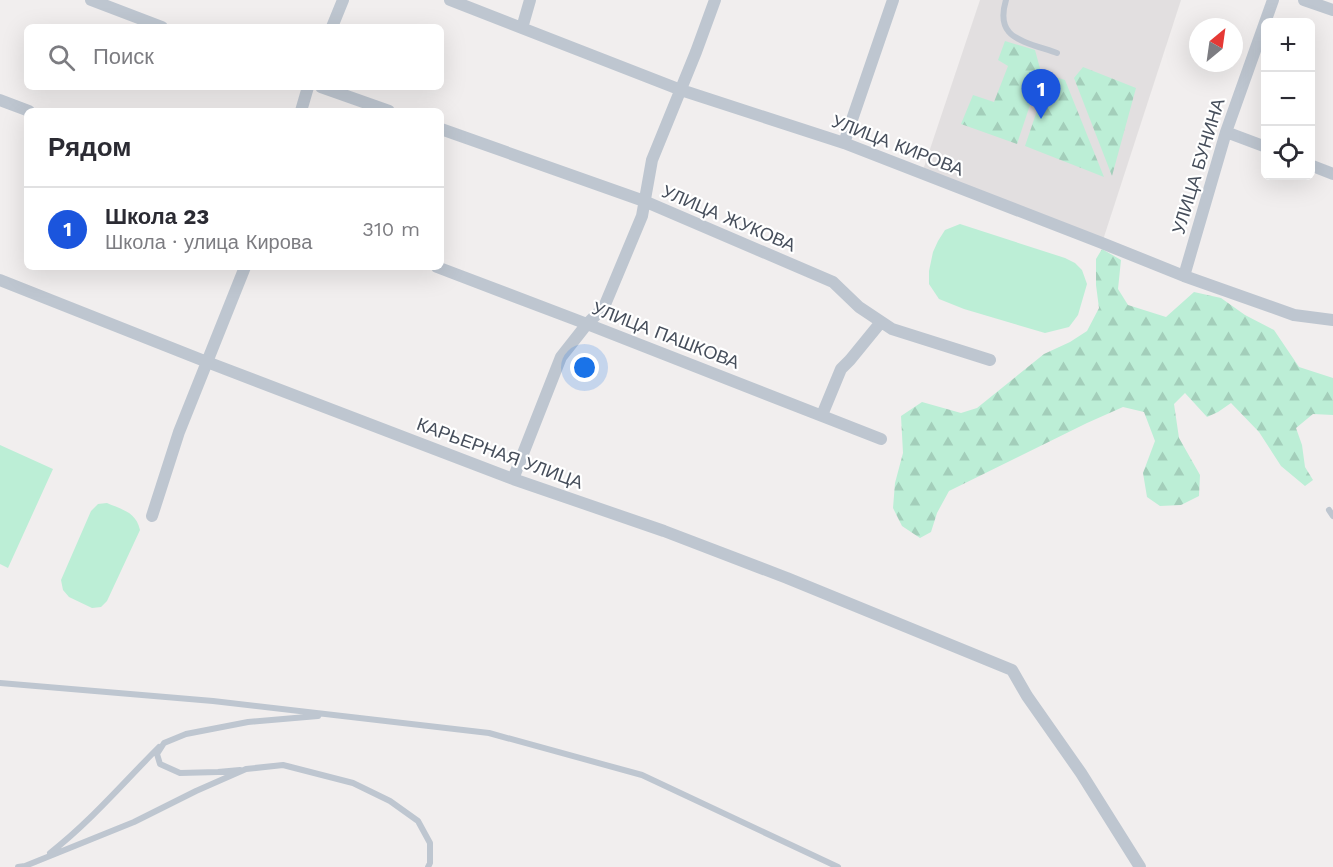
<!DOCTYPE html>
<html lang="ru">
<meta charset="utf-8">
<style>
body{margin:0;font-family:"Work Sans",sans-serif;background:#f2f2f3;color:#2b2b33}
.controls{position:absolute;right:18px;top:18px;display:grid;overflow:hidden;border-radius:9px;box-shadow:0 6px 24px #0002}
.controls button{width:54px;height:54px;display:grid;place-items:center;padding:0;border:0;border-bottom:2px solid #e1e1e2;background:#fff;color:#2b2b33;font:30px sans-serif}
.compass{position:absolute;left:1189px;top:18px;width:54px;height:54px;border-radius:50%;background:#fff;box-shadow:0 6px 24px #0002;rotate:29deg}
.you{position:absolute;left:585px;top:368px;width:21px;height:21px;margin:-15px;border:4px solid #fff;border-radius:50%;background:#1a73e8;box-shadow:0 0 0 9px #1a73e833}
.badge{display:grid;place-items:center;width:39px;height:39px;border-radius:50%;background:#1b55dd;color:#fff;font-size:20px;font-weight:700}
.pin{position:absolute;translate:-50% -50px;filter:drop-shadow(0 2px 3px #0008)}
.pin::after{content:'';position:absolute;top:32px;width:21px;height:18px;background:inherit;clip-path:polygon(0 0,100% 0,50% 100%)}
.list{margin:0;padding:0;list-style:none}
h2{display:flex;justify-content:space-between;align-items:center;height:78px;margin:0;padding:0 24px;font-size:26px}
h2 small{font-size:20px;font-weight:400;color:#7c7c81}
.list li{display:grid;grid-template-columns:39px 1fr auto;gap:18px;align-items:center;box-sizing:border-box;height:84px;padding:0 24px;border-top:2px solid #e1e1e2}
.list b{display:block;font-size:22px;white-space:nowrap}
.list p{margin:0;font-size:20px;white-space:nowrap;color:#7c7c81}
.list em{font-size:20px;font-style:normal;color:#7c7c81}
.icon{flex:none;width:33px;height:33px;fill:none;stroke:currentColor;stroke-width:2;stroke-linecap:round;stroke-linejoin:round}
.map{position:relative;flex:none;width:1333px;height:867px;overflow:hidden}
.search{position:absolute;background:#fff;box-shadow:0 6px 24px #0002;left:24px;top:24px;width:420px;height:66px;display:flex;align-items:center;gap:15px;box-sizing:border-box;padding:0 21px;border-radius:9px;color:#7c7c81;font-size:22px}
.panel{position:absolute;background:#fff;box-shadow:0 6px 24px #0002;left:24px;top:108px;width:420px;height:162px;border-radius:9px}
.map>svg:first-child{display:block}
.education{fill:#e2dfe0}
.green{fill:#bceed6}
.forest{fill:url(#forest-firs)}
.lines{fill:none;stroke-linecap:round;stroke-linejoin:round}
.lane{stroke:#bec6d0;stroke-width:6}
.street{stroke:#bec6d0;stroke-width:12}
.labels{text-anchor:middle;dominant-baseline:central;stroke-width:4.5;stroke-linejoin:round;paint-order:stroke}
.street-label{font-size:18px;fill:#464e5b;stroke:#fff}
</style>
<div class="map">
<svg width="1333" height="867" viewBox="0 0 1333 867">
<defs>
<pattern id="forest-firs" width="22" height="20" patternUnits="userSpaceOnUse" patternTransform="scale(1.5)"><rect width="22" height="20" fill="#bceed6"/><path d="M5 1l3.5 6h-7zM16 11l3.5 6h-7z" fill="#a3ceba"/></pattern>
</defs>
<rect width="100%" height="100%" fill="#f1eeee"/>
<path class="education" d="M980,0H1181L1102,243L922,173Z"/>
<path class="green" d="M960,224L1065,258L1075,263L1082,270L1087,284L1078,315L1069,327L1045,333L964,309L939,299L929,284V271L933,252L938,241L945,230Z
M0,445L53,469L8,568L0,564Z
M107,503C123,510 136,512 140,530L107,601L101,607L92,608L69,597L63,590L61,580L91,511L98,504Z"/>
<path class="forest" d="M1005,41L1035,50L1041,72L1017,144L961,124L973,95L994,102L1008,66L998,60Z
M1083,67L1136,88L1112,176L1074,78Z
M1049,75L1065,80L1104,177L1025,146Z
M1102,249L1121,260L1118,289L1128,305L1166,317L1194,292L1221,298L1245,315L1274,330L1299,367L1333,378V415L1313,414L1296,428L1302,445L1305,467L1313,480L1305,486L1281,466L1259,432L1231,403L1218,412L1207,417L1185,393L1174,404L1179,438L1200,475L1199,496L1181,505L1160,506L1147,497L1143,473L1155,441L1144,412L1123,407L1087,423L949,491L937,513L931,532L920,538L902,526L893,508L895,483L903,453L901,416L922,402L961,413L977,408L1044,354L1070,342L1087,331L1099,308L1096,285V259Z"/>
<g class="lines">
<path class="lane" d="M1006,0C1003,10 1001,23 1009,32C1017,42 1044,48 1057,53
M1329,510L1333,516
M0,683L213,701L489,733L642,775L838,867
M240,770L218,772L180,773L160,764L157,754L164,743L186,734L248,722L318,716
M50,853C90,822 123,783 159,747
M18,867L25,866L134,822L196,791L246,769L283,765L353,783L390,801L418,821L430,843V863L428,867"/>
<path class="street" d="M91,0L162,27
M450,0L681,90L844,143L1102,243L1184,276L1294,315L1333,320
M1304,0L1333,10
M332,27L343,0
M522,28L530,0
M321,87L389,111
M0,100L29,111
M301,111L308,87
M441,129L644,201L833,282L859,307L892,329L990,360
M1226,132L1266,147
M844,143L893,0
M1310,165L1333,174
M437,267L587,324L881,439
M1184,276L1226,132L1273,0
M0,280L207,362L513,479L664,531L787,578L1012,670L1027,696L1081,773L1140,867
M822,415L841,369L850,360L881,322
M513,479L561,357L587,324L604,307L642,216L652,160L696,52L715,0
M152,516L179,432L245,267"/>
</g>
<g class="labels">
<g class="street-label">
<text transform="translate(898 145) rotate(21)">УЛИЦА КИРОВА</text>
<text transform="translate(1198 166) rotate(-73)">УЛИЦА БУНИНА</text>
<text transform="translate(729 218) rotate(23)">УЛИЦА ЖУКОВА</text>
<text transform="translate(666 335) rotate(21)">УЛИЦА ПАШКОВА</text>
<text transform="translate(500 453) rotate(20)">КАРЬЕРНАЯ УЛИЦА</text>
</g>
</g>
</svg>
<div class="controls">
<button>+</button>
<button>−</button>
<button><svg class="icon" aria-label="locate" viewBox="0 0 24 24"><circle cx="12" cy="12" r="6"/><path d="M12 2v4M12 18v4M2 12h4M18 12h4"/></svg></button>
</div>
<svg class="compass" viewBox="-18 -18 36 36"><path d="M0-13l5 13h-10z" fill="#e53935"/><path d="M0 13l5-13h-10z" fill="#7c7c81"/></svg>
<div class="you"></div>
<div class="pin badge" style="left:1041px;top:119px">1</div>
<div class="search"><svg class="icon" aria-label="search" viewBox="0 0 24 24"><circle cx="10" cy="10" r="6"/><path d="M15 15l6 6"/></svg>Поиск</div>
<section class="panel">
<h2>Рядом<small></small></h2>
<ul class="list">
<li><span class="badge">1</span><div><b>Школа 23</b><p>Школа · улица Кирова</p></div><em>310 m</em></li>
</ul>
</section>
</div>
